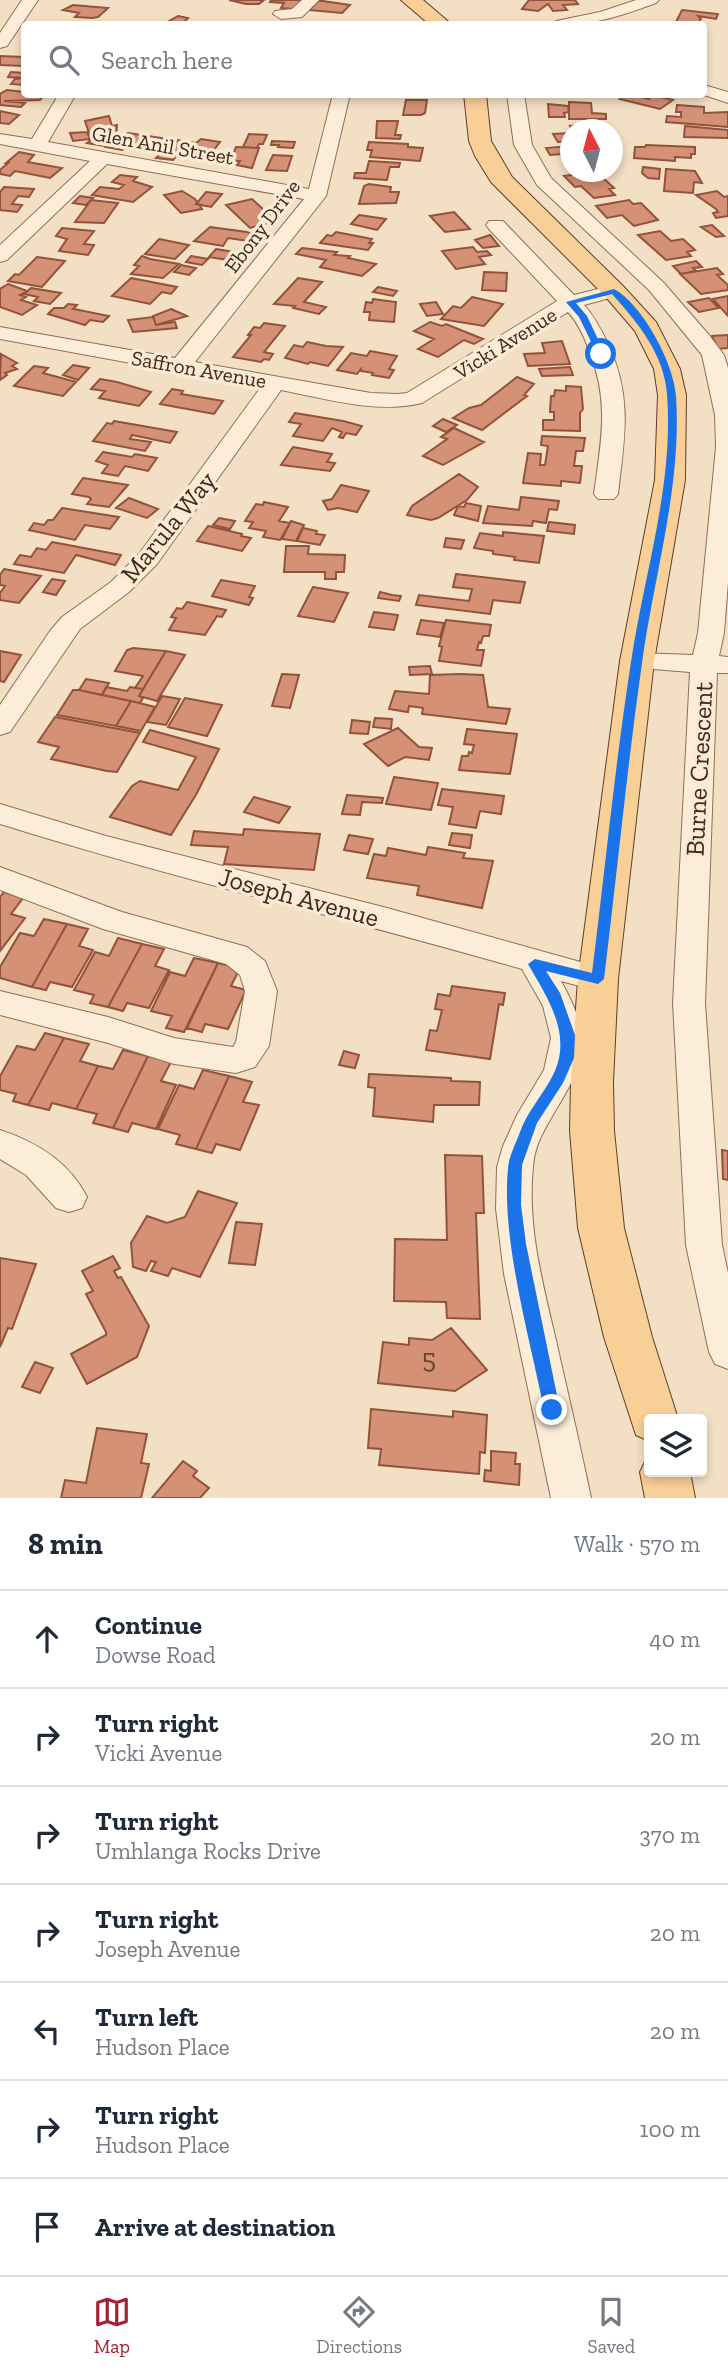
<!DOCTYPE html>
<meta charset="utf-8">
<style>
body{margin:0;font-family:"Zilla Slab",serif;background:#f2f2f3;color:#1f2937}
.controls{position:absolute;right:21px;bottom:21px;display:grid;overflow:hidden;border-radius:7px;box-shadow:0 4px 10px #0003}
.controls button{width:63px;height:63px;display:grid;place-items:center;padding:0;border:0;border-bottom:2px solid #e0e1e3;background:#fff;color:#1f2937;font:35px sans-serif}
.compass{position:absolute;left:560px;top:119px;width:63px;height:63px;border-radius:50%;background:#fff;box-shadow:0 4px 10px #0003;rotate:354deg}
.stop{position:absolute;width:21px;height:21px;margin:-16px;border:5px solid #1a73e8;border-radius:50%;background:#fff}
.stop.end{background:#1a73e8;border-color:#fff;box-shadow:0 2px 7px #0008}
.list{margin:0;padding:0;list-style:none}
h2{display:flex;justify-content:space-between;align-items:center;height:91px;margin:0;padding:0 28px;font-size:30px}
h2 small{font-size:23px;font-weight:400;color:#747a83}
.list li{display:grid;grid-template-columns:46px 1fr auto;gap:21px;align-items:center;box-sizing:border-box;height:98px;padding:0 28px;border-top:2px solid #e0e1e3}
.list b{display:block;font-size:26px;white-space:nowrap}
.list p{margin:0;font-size:23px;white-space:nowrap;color:#747a83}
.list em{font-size:23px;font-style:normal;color:#747a83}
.icon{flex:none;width:38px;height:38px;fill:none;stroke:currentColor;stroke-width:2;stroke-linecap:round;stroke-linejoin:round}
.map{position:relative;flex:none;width:728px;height:1498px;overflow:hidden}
.search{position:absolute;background:#fff;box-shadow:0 4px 10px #0003;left:21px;right:21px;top:21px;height:77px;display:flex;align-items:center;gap:18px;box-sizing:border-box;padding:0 24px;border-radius:7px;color:#747a83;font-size:26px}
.sheet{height:777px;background:#fff}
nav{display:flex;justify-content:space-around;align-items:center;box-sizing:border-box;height:98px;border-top:2px solid #e0e1e3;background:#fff;font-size:19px;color:#747a83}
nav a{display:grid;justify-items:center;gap:4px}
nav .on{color:#a52132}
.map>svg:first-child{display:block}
.building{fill:#d59175;stroke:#92523b;stroke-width:2}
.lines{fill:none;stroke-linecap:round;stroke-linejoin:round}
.minor-casing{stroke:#906e57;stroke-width:2}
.major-casing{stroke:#5d3d2c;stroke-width:2}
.minor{fill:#fcedd8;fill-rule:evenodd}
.major{fill:#f9cf98;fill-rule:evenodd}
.route{fill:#1a73e8}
.labels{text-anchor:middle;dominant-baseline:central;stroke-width:7;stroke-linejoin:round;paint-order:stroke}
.far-street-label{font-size:21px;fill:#3e291d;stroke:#f9ead4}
.street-label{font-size:26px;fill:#3e291d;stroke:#f9ead4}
.near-number-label{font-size:28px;fill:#644333}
</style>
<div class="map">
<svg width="728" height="1498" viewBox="0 0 728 1498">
<rect width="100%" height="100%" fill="#f3dfc3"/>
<path class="building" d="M229,0H264L259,4H246Z
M271,0H307L292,9L281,8L284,3L270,2Z
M529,0H575L578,4L563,5L567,10L553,11L548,4L538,11L522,9Z
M318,1H323L350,5L342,13L309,10Z
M73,5L108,8L98,17L92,18L75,17L79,13L63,10Z
M682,10L718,14L716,19L698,16L701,19L697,24H675Z
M178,16L188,18L182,24H164Z
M0,56L24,57V66L0,65Z
M11,72L24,73V85L11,84L15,79L22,78L8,77Z
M7,90L24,92V94H45L40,100L4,101L25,103L21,107L0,105V94Z
M628,94L649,99L652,95L673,100L660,109L620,99Z
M406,100H427L425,113L421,115H403Z
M569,102L591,103L592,113L606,114V119H569Z
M548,104L568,106L569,112L564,113L565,117H549Z
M677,105L704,107V113L728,112V127L666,122L667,116L681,117V112H676Z
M0,111L19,115L9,124L0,123Z
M109,116L112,126L117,125L116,137L90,136L85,121Z
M377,121H398L395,135H401L400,139L376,138Z
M595,124L599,130H572L570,126Z
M685,126L728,130V138L684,137Z
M87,132L90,139L73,141L70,133Z
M128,133L167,139L155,151L127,146L122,150L106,147Z
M570,133V141L558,142L553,134Z
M249,134L267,135L263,144H259L257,148L243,147Z
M93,138L105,139L112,140L105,146L87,143Z
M201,139L220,142L206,160L184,157L190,151H167L178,140L196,143Z
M272,141L295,142L293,148L278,147L279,145H271Z
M369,142L408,144V147L423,148L420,161L370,157L372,150H367Z
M646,145L695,147V154H691V158L675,157V161L634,158L635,147H645Z
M570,146V164H567L562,154L550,155L546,148Z
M236,147L259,148L252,168L237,165L240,161H230Z
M163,151L179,153L173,160L156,158Z
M19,152L34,155L28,162L62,168L50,178L15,171L10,176L0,174V170L8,163H6Z
M273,155L292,156L287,171L266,170Z
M369,161L400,163L399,167H390L387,180L354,178L355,173H366Z
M643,167L660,169L659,179L648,178L642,173Z
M666,169L695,171L702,183L694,182L693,193L664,191Z
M586,173L591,178L586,181L602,177L614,188L609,189L615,195L594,198L581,186L575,187L564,176Z
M120,175L137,177L133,181L152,187L133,202L92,195L100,187L119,189L124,185L112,182Z
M369,184L391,187L390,192H399L396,203L359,204L364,186Z
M4,187L34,189L29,197L18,196L12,204L22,205L17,212L0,210V192Z
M182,191L195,199L202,209L181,213L164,195Z
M717,191L724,197L728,196V216L716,218L713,213L718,212L716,209L696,195Z
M206,192L222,194L211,207L196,204Z
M80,196L93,198L86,205L73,203Z
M252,199L264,210L276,207L281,211L268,215L275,221L250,228L226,205Z
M91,200L118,203L104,223L75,222Z
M629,200L633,204L641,203L658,220L634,226L622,215L607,218L596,206Z
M454,212L470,229L445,232L430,216Z
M359,215L386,219L377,230L351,224Z
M712,225L724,236L716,237L701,227Z
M210,227L247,232L254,235L248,241L228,238L223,246L194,241Z
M62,228L94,231L84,244L94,245L88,255L59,251L67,239L56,236Z
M660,231L671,241L683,239L695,250L687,252L691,256L666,260L638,235Z
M336,232L372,239L369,243H373L368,250L320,243L327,235L332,236Z
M490,235L499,246L483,248L475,240Z
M159,239L189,245L175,259L145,254Z
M473,247L477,252L487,251L491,255L479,257L485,264L456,269L442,251Z
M302,248L337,252L334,255L350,256L348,258L376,264L362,276L320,267L326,260L296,254Z
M216,249L234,252L228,260L209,257Z
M142,256L150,259L179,264L163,278L131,274L139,266L134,265Z
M191,256L208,259L202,265L186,262Z
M37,257L65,261L42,287L8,281L15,274L19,275Z
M696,261L702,267L693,268L696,271L681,274L673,266Z
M181,265L196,268L189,275L174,272Z
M717,268L723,274L717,275L728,285V290L701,294L680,274Z
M484,272L507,273L506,291L482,290Z
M131,278L177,287L171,294L162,292L150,304L112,296Z
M298,278L322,282L304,302L326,307L319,314L293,308L295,306L274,304Z
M8,284L27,291L20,295L26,297L21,300L37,305L22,315L0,307V289Z
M378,287L397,291L393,296L373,292Z
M31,288L61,293L50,304L34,301L38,297L24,294Z
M728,296V316L713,299Z
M472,297L503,304L484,326L441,319L453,306L461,308Z
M709,298L719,308L699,312L688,302Z
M373,299L396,302L394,322L369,320L370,312H364L366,302L372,303Z
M436,302L443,314L427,316L420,304Z
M68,304L77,305L73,309H74L109,316L103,322L90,320L85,325L48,314L54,308H64Z
M171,309L187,316L156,325L153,316Z
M153,317L156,325L175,322L177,328L133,332L128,320Z
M430,322L442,326L446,324L483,339L474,344L464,340L438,357L418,349L434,339L414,331Z
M264,323L285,326L264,352L273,354L269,360L264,359L261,362L233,357L251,335H248L254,327L260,328Z
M728,335V348L718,349L712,336Z
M562,341L570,364L528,366L524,354L545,353L542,343Z
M307,342L326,346L343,347L328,366L310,362L308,364L285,358L294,345L303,347Z
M370,351L397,356L389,369L394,370L389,378L372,375L373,373L361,371V369L357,374L337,370L351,353L367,356Z
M1,354L17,363L12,366L17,369L5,373L7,375L0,380Z
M73,365L89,368L78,380L63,375Z
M34,366L48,368L43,373L76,382L63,396L14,386Z
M570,367L573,375L542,376L539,369Z
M517,377L534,384L524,395L527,396L482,430L453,418L469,408L481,405Z
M100,379L117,382L151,392L139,406L99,398L105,391L91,389Z
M566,386L581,387L583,409L580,413V431L543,430V420H554V412H550L551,396H554L555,390L566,391Z
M172,389L183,391L181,394L223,401L214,414L160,404Z
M295,413L343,421L362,426L356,435L346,433L343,438L339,437L342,432L332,428L323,441L293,436L301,424L289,422Z
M443,419L457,425L446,432L433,426Z
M114,421L177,432L170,443L132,435L130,439L151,442L145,451L93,441L107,423L112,424Z
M454,428L484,442L443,465L423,456L447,439L441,437Z
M542,436L585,438L583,451H576L574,466H582L580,483L561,481V486L523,483L528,453L541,454L540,465H545L548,446L541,445Z
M293,447L332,454L327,462L335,463L330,471L281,465Z
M103,452L132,457L135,454L157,458L148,471L125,466L118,476L102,473L108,465L96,461Z
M459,474L478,487L467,500L438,518L431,520L407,515L412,506Z
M83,478L128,485L109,507L87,504L91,499L89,497L72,494Z
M341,485L369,491L357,512L338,508L328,510L323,501L332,499Z
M521,497L559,501L557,510L549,509L546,523L533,521L532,526L483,523L488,506L519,510Z
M129,498L158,509L147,518L116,508Z
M264,502L288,507L279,521L290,523L280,540L263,537L266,531L249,528L253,522L245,521L256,504L263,505Z
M466,503L481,506L478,521L454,515L458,506L464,507Z
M62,508L119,517L110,529L85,525L75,540L29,530L34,523L44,525L48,520H53Z
M219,518L235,521L230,529L213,525Z
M291,521L304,525L296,541L282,539Z
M549,522L575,525L574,534L547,531Z
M208,526L242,534L241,536L251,538L242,551L197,541Z
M303,528L317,531L316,534L325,535L320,545L297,541Z
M503,532L544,536L539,563L514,560L515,557L493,554V551L474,548L480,533L503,536Z
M446,538L464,540L461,549L444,547Z
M52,542L121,555L115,565L76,555L64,573L14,564L20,555L31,557L37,548L46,550Z
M286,546H309L308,554L345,555L344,572H336V579H325V572H284Z
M4,569L41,576L19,603L0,600V593L5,586L0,585V575Z
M456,574L525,582L520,603L493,600L490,614L416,605L419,595L469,601L472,589L453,587Z
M52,579L65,581L56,595L43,592Z
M221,580L255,586L249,597L253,598L249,605L212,596Z
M313,587L348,593L334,622L298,616Z
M380,592L392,595L401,596L399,601L378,598Z
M187,602L226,610L222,617L217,616L205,635L169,630L176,618L171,617L177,608L182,609Z
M374,612L398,615L394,630L369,627Z
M421,620L444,623L440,637L417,634Z
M446,620L491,625L489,636H483L481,643L479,642L477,650H484L481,666L439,661L442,647L439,646Z
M133,648L166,651L143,689L135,688L143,676L115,671L127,650Z
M0,651L21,655L4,682L0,681Z
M166,651L185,655L157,701L139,696Z
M430,666L432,674L410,675L409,667Z
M282,674L299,675L290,708L272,706Z
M460,674L483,675L488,707L510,709L506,724L422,714L423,708L409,706L408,712L389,709L395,691L429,694L430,675Z
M86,679L109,683L102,695L79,690Z
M106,687L127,691L130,687L143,689L139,696L143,698L140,703L102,695Z
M73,690H79L131,701L116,726L57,715Z
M162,696L180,699L166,725L147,722Z
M185,698L222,705L207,736L168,727Z
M131,701L155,707L141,731L116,726Z
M55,717L140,733L117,772L107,771L51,759L59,747L38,742Z
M375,718L392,719L391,729L373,727Z
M352,720L370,722L368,734L350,733Z
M398,728L419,747L432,748L429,760L405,757L388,766L364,744Z
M467,729L517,734L510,774L459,770L462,756H468L469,752L472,753L474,745L464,744Z
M150,730L219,749L197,793L171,835L110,817L132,786L140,781L178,790L196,757L143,742Z
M394,777L438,783L431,810L386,804Z
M442,789L504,796L501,814L480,811L476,828L449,824L453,807L438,805Z
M347,795L383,798L382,803L362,802L360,815L342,814Z
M254,797L290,807L279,823L244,812Z
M244,829L320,834L314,870L224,864L228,847L191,845L194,831L243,835Z
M452,833L472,835L470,848L449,845Z
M349,835L373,839L368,854L344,850Z
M428,847L465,853L463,858L493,861L482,908L417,895L419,886L367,878L374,854L386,856L388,848L426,855Z
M4,892L23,898L11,914L25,918L0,951V897Z
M44,919L67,924L32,987L0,978V967L20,933L34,936Z
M67,924L88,929L79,946L93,950L72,987L50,982L46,990L32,987Z
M118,938L142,944L108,1007L90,1003L94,995L74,990L95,952L109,956Z
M142,944L164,949L155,966L169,970L149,1008L127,1003L123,1011L108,1007Z
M194,958L218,963L184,1032L166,1028L172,1016L151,1011L170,972L185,976Z
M218,963L240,968L231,986L246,990L228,1029L205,1024L202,1032L187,1028Z
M452,986L505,993L503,1005L499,1004L490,1059L426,1050L430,1030L437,1031L442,1010L435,1009L438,994L450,996Z
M45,1033L64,1038L28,1105L13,1101L16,1094L0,1090V1076L17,1046L35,1050Z
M64,1038L89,1044L80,1061L98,1066L76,1109L52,1103L49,1110L28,1105Z
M123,1050L148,1056L113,1128L93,1123L97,1114L76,1109L98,1066L113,1069Z
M344,1051L359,1055L355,1068L339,1065Z
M148,1056L171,1062L161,1081L176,1085L156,1129L132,1123L128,1132L113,1128Z
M203,1070L229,1076L196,1149L176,1144L180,1135L158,1129L179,1085L194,1089Z
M369,1074L451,1078V1081L480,1082L479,1105H434L433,1122L373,1116L375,1088L368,1087Z
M229,1076L252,1082L243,1102L259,1105L240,1150L216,1144L212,1153L196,1149Z
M722,1150L728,1151V1180L723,1179Z
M445,1155L482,1156L484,1213H476L480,1319L447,1318L446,1302L394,1301L395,1239L447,1240Z
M198,1191L237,1203L200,1277L172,1268L168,1276L151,1271L156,1262L151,1261L146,1271L133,1267L131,1243L147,1216L167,1223L185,1217Z
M236,1222L262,1224L255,1265L229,1263Z
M113,1256L120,1268L114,1271L118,1278L121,1277L149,1326L137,1357L87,1384L71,1354L106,1335V1332L86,1294L93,1291L82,1271Z
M0,1258L36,1264L12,1329L8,1328L0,1347Z
M451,1328L487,1370L455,1391L378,1383L383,1342L409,1345V1338L432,1340Z
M35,1362L53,1368L40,1393L22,1387Z
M371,1409L453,1417V1411L487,1415L485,1453L480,1452L479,1474L379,1465L381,1449L368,1448Z
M97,1428L147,1434L141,1463L149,1464L141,1498H61L65,1480L86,1483Z
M491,1451L516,1453L515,1464H520L519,1485L484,1481L485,1470L491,1471Z
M183,1461L197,1471L193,1476L209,1488L200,1498H152Z"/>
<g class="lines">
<g class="minor-casing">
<path id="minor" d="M22,0H38L7,46L0,48V33Z
M302,0H319L302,17L281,19L273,14L275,11L292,9Z
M636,0H659L656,3C623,15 590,27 554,24L556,21L600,12Z
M704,85L728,92V103L701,94H704Z
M59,94H76L48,142L309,189L333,94H350L326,196L195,362L371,393L398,394L407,393L557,301L489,229L486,225L489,221H503L574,295L614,285L621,287L624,291L621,295L584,305C595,317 602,331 609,346C633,399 624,439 618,494L614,499H598L594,494C601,441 610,402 589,350C584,336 578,323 568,312L422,403C376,414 327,399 281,390L157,564L129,592L80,629L10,732L0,735V705L50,631L62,617L111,582L139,554L261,387L0,339V327L175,358L304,199L107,164L7,260L0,262V245L90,161L0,144V134L32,139Z
M507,94H524L532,145L551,178L663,282L709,335L724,355L728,368V582L724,633L719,656L728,657V673H717L705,1003L722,1245L728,1273V1369L715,1364L709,1352L686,1245L673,1003L690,672L628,667L624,661L628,655L637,653L693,655L698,633L716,447L715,415L702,355L649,290L537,185L514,145Z
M0,804L106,836L387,908L609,970L614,979L609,988L598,991L561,981C593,1039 588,1057 554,1113C544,1130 534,1147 533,1167C527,1224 542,1281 555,1336C567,1390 580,1444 591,1498H551L504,1274L496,1209L497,1167L503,1146L517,1115L544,1070L551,1038L543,1006L522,969C349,919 172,878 0,824Z
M0,867L122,912L247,947L265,961L277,991L269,1046L255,1067L236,1073L174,1064L108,1043L0,1015V991L108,1017L174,1038L233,1047L236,1042L245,991L240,975L226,964L103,929L0,890Z
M0,1130C36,1142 69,1161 87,1197L82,1208L69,1212L56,1208L26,1175L0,1159Z"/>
</g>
<g class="major-casing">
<path id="major" d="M401,0H423L451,24H429Z
M464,94H486L491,141L512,177L623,286L656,322L680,369L686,395L685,480L654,661L618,979L613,1082L614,1131L624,1228L652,1337L678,1419H649V1441L636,1435L604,1337L578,1228L570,1131L571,1082L578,979L620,661L655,480L658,395L654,369L635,331L605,296L491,182L475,156L469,141Z
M649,1454V1472H690L695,1498H645L640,1472Z"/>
</g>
<use href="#minor" class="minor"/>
<use href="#major" class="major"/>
</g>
<path class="route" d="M614,289C642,304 674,363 676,396C682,487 654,574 642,663C627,768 617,874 604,979L598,984L546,971L560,993L575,1035L574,1058L563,1083L537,1123L522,1165L521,1205L526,1244L560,1410L558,1416L552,1418L547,1416L544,1410C530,1338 501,1240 508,1168C509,1156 516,1143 520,1132C527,1112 542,1096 552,1077C574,1036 548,999 528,964L535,959L592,973C605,870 615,765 631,662C644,574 674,485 667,394C664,354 638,323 612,294L576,303L587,316L605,354L598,356L579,317L566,302Z"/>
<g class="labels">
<g class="far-street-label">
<text transform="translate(163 145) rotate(10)">Glen Anil Street</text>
<text transform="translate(262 226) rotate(-53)">Ebony Drive</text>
<text transform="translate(505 343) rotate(-32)">Vicki Avenue</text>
<text transform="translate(199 369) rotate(10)">Saffron Avenue</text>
</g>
<g class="street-label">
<text transform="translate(168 527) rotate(-51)">Marula Way</text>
<text transform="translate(699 769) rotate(-87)">Burne Crescent</text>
<text transform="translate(299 897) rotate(15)">Joseph Avenue</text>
</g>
<g class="near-number-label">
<text x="429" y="1358">5</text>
</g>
</g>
</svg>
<div class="controls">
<button><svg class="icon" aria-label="layers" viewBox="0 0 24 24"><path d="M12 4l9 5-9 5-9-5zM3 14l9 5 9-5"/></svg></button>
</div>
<svg class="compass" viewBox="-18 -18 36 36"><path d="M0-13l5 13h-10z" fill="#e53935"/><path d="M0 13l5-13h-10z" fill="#747a83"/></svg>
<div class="stop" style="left:601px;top:354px"></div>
<div class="stop end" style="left:552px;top:1410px"></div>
<div class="search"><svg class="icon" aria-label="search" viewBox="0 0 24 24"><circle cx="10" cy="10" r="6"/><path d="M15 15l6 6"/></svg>Search here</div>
</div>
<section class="sheet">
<h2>8 min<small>Walk · 570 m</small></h2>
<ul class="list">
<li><svg class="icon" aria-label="ahead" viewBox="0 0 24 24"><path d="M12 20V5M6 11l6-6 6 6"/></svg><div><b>Continue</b><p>Dowse Road</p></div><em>40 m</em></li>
<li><svg class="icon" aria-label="right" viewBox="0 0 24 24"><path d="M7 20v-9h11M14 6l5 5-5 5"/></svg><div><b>Turn right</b><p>Vicki Avenue</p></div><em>20 m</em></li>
<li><svg class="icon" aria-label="right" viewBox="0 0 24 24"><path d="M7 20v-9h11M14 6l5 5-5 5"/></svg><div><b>Turn right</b><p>Umhlanga Rocks Drive</p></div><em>370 m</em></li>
<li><svg class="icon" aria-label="right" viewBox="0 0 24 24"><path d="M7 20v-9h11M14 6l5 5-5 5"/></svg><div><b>Turn right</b><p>Joseph Avenue</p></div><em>20 m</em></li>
<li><svg class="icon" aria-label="left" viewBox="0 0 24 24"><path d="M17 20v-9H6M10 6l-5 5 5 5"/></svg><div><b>Turn left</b><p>Hudson Place</p></div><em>20 m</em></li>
<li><svg class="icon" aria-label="right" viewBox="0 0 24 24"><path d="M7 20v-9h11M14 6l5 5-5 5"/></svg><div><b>Turn right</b><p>Hudson Place</p></div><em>100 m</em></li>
<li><svg class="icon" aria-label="arrive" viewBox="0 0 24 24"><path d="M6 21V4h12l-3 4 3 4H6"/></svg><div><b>Arrive at destination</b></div></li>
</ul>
</section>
<nav>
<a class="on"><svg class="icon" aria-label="map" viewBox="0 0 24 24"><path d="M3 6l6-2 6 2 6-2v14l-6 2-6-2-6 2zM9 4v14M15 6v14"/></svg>Map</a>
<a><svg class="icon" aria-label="directions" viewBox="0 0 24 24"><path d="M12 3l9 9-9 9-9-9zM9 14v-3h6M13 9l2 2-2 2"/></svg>Directions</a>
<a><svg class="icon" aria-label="saved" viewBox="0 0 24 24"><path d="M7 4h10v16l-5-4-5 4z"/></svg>Saved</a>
</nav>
